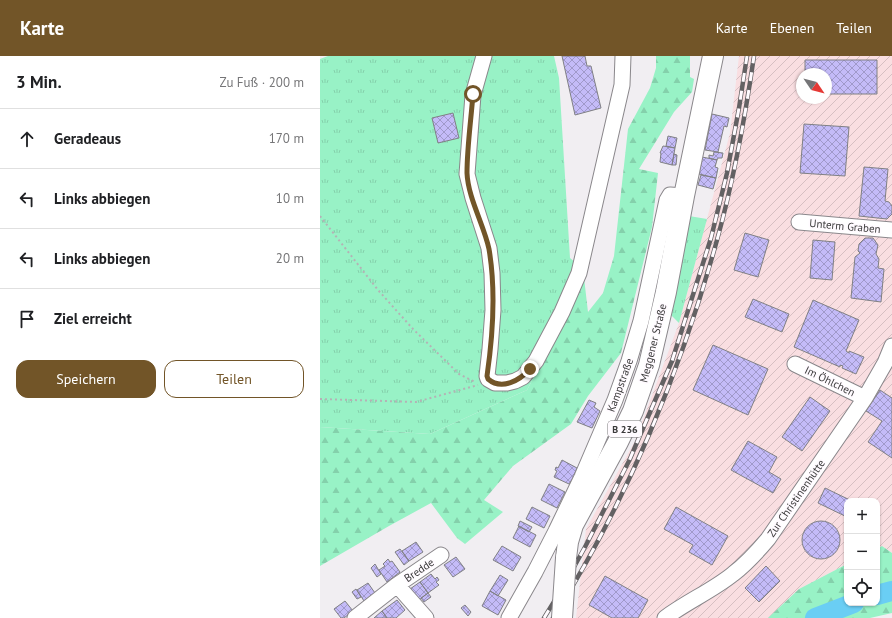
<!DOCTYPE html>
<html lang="de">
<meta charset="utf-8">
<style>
body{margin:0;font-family:"PT Sans",sans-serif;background:#f2f2f2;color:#202124}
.controls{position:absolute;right:12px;bottom:12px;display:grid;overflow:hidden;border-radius:8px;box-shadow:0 1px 3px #0004}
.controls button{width:36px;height:36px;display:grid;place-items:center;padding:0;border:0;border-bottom:1px solid #e0e0e0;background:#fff;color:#202124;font:20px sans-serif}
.compass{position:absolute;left:476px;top:12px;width:36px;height:36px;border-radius:50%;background:#fff;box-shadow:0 1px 3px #0004;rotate:125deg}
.stop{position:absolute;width:12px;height:12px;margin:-9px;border:3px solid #725528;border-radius:50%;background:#fff}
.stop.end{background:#725528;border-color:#fff;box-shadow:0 1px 4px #0008}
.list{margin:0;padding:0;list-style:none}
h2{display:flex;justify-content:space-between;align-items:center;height:52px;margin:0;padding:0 16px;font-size:17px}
h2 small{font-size:13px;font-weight:400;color:#757577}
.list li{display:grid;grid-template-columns:26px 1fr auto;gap:12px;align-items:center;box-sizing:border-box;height:60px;padding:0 16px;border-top:1px solid #e0e0e0}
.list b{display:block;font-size:15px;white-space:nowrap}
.list em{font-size:13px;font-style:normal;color:#757577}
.actions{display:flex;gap:8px;padding:12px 16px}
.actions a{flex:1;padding:9px 0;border:1px solid #725528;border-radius:12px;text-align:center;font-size:14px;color:#725528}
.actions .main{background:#725528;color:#fff}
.icon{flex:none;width:22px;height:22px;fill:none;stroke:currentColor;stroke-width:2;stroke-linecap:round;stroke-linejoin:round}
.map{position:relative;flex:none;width:572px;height:562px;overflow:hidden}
header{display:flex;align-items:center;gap:24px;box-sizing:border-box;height:56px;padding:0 20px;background:#725528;color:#fff}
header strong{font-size:19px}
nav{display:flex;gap:22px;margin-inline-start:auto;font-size:14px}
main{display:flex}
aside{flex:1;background:#fff}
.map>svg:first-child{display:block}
.industrial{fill:url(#industrial-furrows);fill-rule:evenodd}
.grass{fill:url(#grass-tufts)}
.forest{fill:url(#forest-firs)}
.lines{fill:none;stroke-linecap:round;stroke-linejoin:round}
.river{stroke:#6acef4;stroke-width:20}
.building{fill:url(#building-cross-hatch);stroke:#808084}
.minor-casing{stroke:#8a878b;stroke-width:17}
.major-casing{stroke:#8a878b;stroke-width:22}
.path{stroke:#b4b2b5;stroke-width:2;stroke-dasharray:2 3;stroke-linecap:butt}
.minor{stroke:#fff;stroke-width:15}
.major{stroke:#fff;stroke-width:20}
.rail-casing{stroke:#636163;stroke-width:4.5}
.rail{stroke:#fffbff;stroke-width:3;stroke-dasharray:9;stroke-linecap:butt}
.major-bridge-casing{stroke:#8a878b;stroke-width:22;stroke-linecap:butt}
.major-bridge{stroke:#fff;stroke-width:20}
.route{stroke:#725528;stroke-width:5}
.labels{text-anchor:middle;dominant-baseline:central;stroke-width:3.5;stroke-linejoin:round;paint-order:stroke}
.shield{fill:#fffbff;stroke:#767476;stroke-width:1}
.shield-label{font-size:10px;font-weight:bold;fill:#3b3a3b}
.street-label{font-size:11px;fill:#3b3a3b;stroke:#fffbff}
</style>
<header>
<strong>Karte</strong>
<nav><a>Karte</a><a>Ebenen</a><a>Teilen</a></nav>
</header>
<main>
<aside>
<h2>3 Min.<small>Zu Fuß · 200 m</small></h2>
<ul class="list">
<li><svg class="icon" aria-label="ahead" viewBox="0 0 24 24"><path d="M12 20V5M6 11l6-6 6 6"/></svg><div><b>Geradeaus</b></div><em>170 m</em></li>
<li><svg class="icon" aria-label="left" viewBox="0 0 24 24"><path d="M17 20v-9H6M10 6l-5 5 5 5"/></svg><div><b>Links abbiegen</b></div><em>10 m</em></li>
<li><svg class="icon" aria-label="left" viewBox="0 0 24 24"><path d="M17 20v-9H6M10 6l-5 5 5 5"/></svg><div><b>Links abbiegen</b></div><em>20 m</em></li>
<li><svg class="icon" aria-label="arrive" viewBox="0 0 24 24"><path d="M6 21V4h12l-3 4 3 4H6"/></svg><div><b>Ziel erreicht</b></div></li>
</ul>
<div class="actions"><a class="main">Speichern</a><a>Teilen</a></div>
</aside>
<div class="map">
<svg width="572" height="562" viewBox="0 0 572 562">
<defs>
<pattern id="industrial-furrows" width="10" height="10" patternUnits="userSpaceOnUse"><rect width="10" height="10" fill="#f9dee1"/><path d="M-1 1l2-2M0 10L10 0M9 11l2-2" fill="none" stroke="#d6bfc2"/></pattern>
<pattern id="grass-tufts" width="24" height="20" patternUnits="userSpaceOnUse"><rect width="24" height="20" fill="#98f2c6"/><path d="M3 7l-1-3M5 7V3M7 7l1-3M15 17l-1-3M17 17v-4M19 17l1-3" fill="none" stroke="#84d0ab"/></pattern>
<pattern id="forest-firs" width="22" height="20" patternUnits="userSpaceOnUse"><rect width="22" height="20" fill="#98f2c6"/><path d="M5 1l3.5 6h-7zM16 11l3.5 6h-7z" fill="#84d0ab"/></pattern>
<pattern id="building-cross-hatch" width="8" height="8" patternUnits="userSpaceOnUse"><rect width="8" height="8" fill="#c4bbf8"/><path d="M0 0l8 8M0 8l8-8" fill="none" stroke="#a099ca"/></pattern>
</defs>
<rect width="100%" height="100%" fill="#f1eef2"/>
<path class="industrial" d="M419,0H572V497L562,490L557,493V445H527V508L479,533L448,562H256L266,473L315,385L359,267L410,77ZM482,18H506V42H482Z"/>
<path class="grass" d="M8,0H234L239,22L250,202L263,213L246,260L207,334L110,378L0,371V3Z
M369,160L387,163L359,267L350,258Z"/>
<path class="forest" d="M336,0H370V21L374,23L372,36L354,56L319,113L338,117L332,171L301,297L268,340L251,368L193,410L164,444L183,456L145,488L137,482L111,447L69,470L0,510V371L110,378L207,334L246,260L263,213L268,256L283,237L294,200L308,73L330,32L336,12Z
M562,490L572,497V557L550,562H448L479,533L527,508V547H557V493Z"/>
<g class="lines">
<path class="river" d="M557,539L572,535
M495,562L534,547"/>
</g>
<path class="building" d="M242,0H265L267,10H271L281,52L255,59Z
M485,4H557V38H506V18H485Z
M133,57L139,82L118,87L112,62Z
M392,58L409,62L407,71L404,70L398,96L385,94Z
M484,68L529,71L525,120L480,117Z
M348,80L357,82L355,92L346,90Z
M343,90L355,92L352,109L340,106L341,97H340Z
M394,96L403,97L402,102H398L397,104L389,102V99L393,100Z
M354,98L357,99L356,109H352Z
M382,101L397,104L395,111L398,112L396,122L379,118Z
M544,111L568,113L565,145L569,146L572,150V158L567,163L539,160Z
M381,119L396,122L393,133L378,129Z
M425,177L449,184L438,221L414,214Z
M545,182H553L558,189L556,198L559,203L558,212L564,213L561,246L531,242L535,201L540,197L538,195L539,188Z
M493,184L515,186L512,224L490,222Z
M433,243L469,258L462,276L425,261Z
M493,244L539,264L526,295L529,297V295L544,301L536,318L522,312L523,310L520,309V311L474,291Z
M393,289L448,313L428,359L373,334Z
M560,334L572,342V402L548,386L562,365L546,355Z
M490,341L510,355L482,395L462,381Z
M269,344L276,347L274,351L280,355L272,372L257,366Z
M428,385L457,401L449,416L461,423L453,437L411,414Z
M242,404L257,412L254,419H255L249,428L234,421L237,415L235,414L236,411L238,412Z
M229,428L245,436L237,452L221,444Z
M505,432L532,445H527V461L498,447Z
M212,451L230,460L224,472L206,463Z
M356,451L408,480L392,509L369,496L373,489L344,473Z
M482 484a19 19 0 1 1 38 0a19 19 0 1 1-38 0Z
M200,465L212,471L209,476L198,470Z
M199,470L216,479L210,491L193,482Z
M96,486L103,496L89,505L82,495Z
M182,490L201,501L193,515L173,504Z
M80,493L89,505L84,509L75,496Z
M136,501L145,513L133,521L124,509Z
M68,503L70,506L72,505L80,516L67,526L59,514L65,510L63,508Z
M55,508L61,518L57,521L51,512Z
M446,510L460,525L439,546L425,532Z
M111,518L115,523L117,521L119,524L116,526L119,529L108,537L100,526Z
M180,519L188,524L178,540L170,535Z
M285,520L328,544L318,562H292L269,549Z
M100,526L108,537L99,544L90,533Z
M48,527L55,537L44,545L37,534Z
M36,533L41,541L37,543L32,536Z
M170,535L186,544L178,559L162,550Z
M108,537L111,541L104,546L101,542Z
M77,544L85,554L76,562H67L62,555Z
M25,545L33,555L24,562H21L14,553Z
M145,549L151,556L148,560L141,552Z
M62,555L67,562H54Z"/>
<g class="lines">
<g class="minor-casing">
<path id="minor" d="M164,0L153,39L147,118L153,142L169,192L172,217L173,254L170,293L167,320L168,323L175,327H187L195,325L203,321L216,305L242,256L259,217L302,29L303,0
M479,166L572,174
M475,308L545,342
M77,529L106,562
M35,562L77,529L121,499
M189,562L215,516L236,475L262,421L295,344L309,305L321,265L347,144L350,139L364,140
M345,562C366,546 392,535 413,518C426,508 437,496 448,483L545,342L565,307L572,290"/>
</g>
<g class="major-casing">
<path id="major" d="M246,502L248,486L253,469L298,386L313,355L329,309L346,236L364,140L393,0"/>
</g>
<path class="path" d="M0,160L58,234L93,273L139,318L155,326
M0,343L96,346L158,329"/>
<use href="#minor" class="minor"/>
<use href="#major" class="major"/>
<g class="rail-casing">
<path id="rail" d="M224,562L243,531L265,491L309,405L352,305L391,182L407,117L419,52L427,0
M233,562C306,447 361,315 397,184C414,123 425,62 434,0"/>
</g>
<use href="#rail" class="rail"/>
<g class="major-bridge-casing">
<path id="major-bridge" d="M242,562L246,502"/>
</g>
<use href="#major-bridge" class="major-bridge"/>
</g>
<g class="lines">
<path class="route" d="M153,38C151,64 147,92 147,117C148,142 164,169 169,193C176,234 173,279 167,320L168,323C182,335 200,324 210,313"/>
</g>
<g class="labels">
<rect class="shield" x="288" y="365" width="34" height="16" rx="3"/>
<g class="shield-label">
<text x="305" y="373">B 236</text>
</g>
<g class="street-label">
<text transform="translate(525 170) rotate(5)">Unterm Graben</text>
<text transform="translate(333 287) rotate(-76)">Meggener Straße</text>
<text transform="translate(510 325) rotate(26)">Im Öhlchen</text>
<text transform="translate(300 329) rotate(-70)">Kampstraße</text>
<text transform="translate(476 442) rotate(-55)">Zur Christinenhütte</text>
<text transform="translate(99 514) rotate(-34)">Bredde</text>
</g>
</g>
</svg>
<div class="controls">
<button>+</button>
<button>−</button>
<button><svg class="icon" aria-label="locate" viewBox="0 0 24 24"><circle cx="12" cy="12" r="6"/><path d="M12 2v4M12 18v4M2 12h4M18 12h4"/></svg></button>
</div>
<svg class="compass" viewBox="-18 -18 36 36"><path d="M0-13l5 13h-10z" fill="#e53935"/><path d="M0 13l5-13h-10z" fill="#757577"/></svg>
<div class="stop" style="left:153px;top:38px"></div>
<div class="stop end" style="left:210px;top:313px"></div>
</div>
</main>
